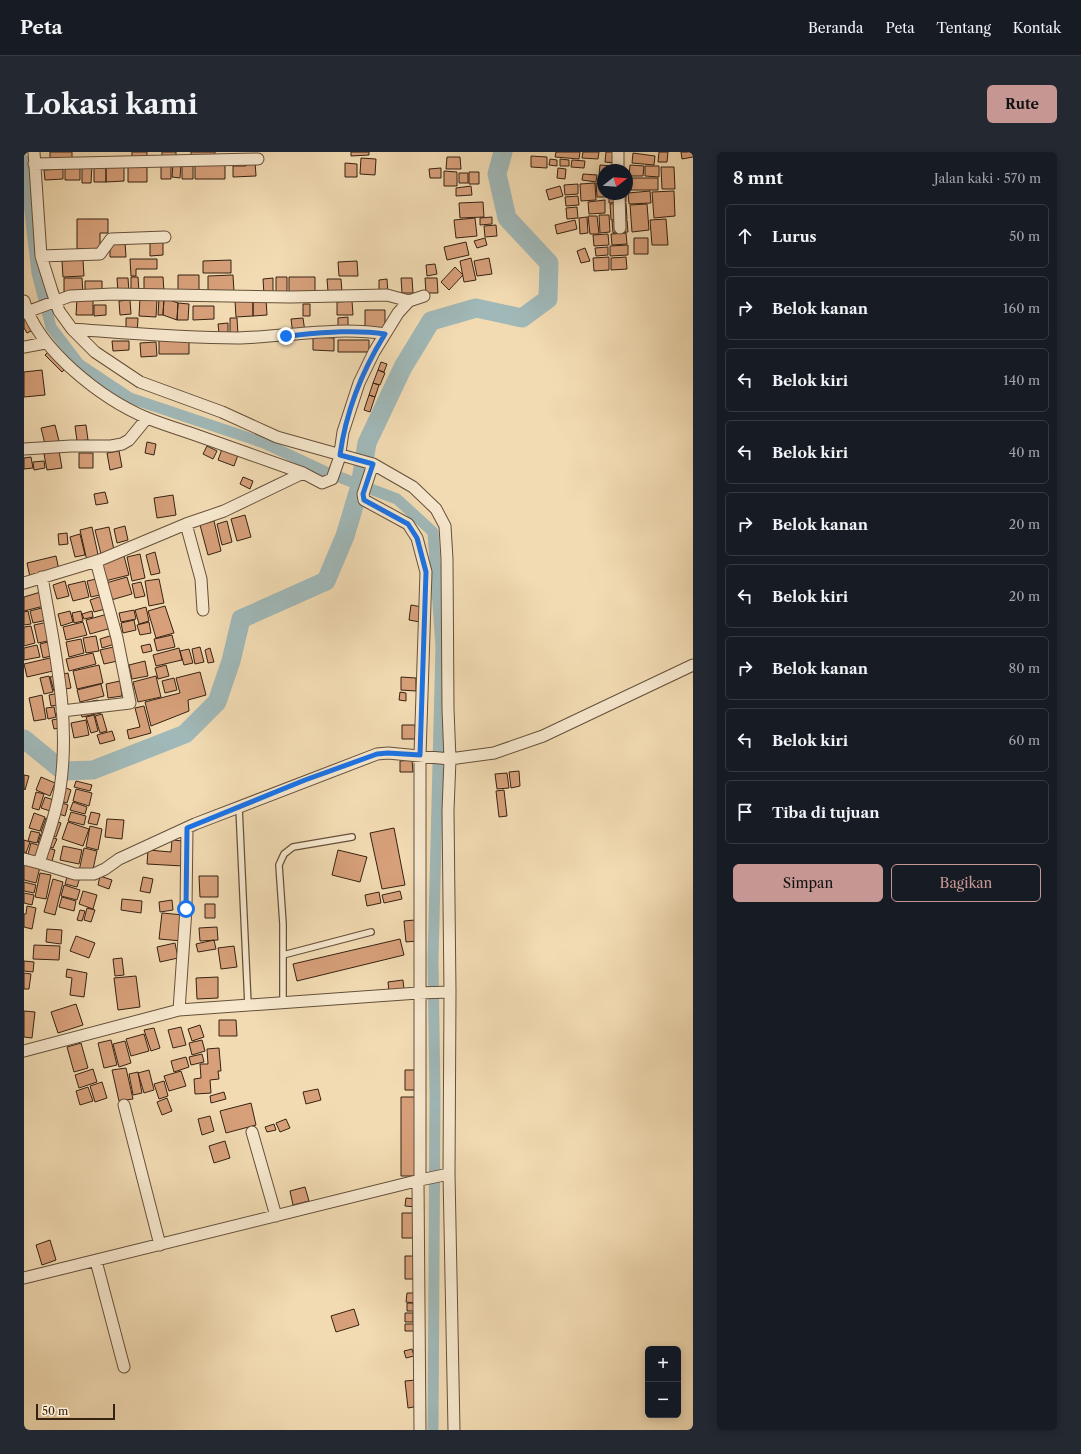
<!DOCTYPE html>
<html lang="id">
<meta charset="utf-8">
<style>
body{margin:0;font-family:"Libre Caslon Text",serif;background:#242831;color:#f1f3f6}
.controls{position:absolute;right:12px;bottom:12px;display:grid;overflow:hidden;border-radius:6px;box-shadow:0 2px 10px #0003}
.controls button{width:36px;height:36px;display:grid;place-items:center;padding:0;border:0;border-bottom:1px solid #363941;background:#171b24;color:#f1f3f6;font:20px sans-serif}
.compass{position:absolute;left:573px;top:12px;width:36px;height:36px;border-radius:50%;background:#171b24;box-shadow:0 2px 10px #0003;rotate:73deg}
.scale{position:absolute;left:12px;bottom:10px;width:79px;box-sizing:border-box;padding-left:4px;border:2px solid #362212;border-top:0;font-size:11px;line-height:14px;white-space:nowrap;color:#362212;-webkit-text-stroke:3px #f7e8ce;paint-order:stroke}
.stop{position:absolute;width:12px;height:12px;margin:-9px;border:3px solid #1a73e8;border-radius:50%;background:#fff}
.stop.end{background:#1a73e8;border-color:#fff;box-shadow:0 1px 4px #0008}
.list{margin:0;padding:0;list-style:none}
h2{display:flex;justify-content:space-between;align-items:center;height:52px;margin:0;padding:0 16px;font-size:17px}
h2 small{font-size:13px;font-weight:400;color:#9ea1a6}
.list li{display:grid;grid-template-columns:26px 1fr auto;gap:12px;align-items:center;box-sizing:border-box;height:64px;margin:0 8px 8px;padding:0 8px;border:1px solid #363941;border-radius:6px}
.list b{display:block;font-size:15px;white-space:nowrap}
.list em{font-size:13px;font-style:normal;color:#9ea1a6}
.actions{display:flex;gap:8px;padding:12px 16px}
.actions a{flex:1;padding:9px 0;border:1px solid #c59692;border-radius:6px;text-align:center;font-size:14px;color:#c59692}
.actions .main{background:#c59692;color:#111}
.icon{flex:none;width:22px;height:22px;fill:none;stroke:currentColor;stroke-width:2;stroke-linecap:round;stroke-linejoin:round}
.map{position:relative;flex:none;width:669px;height:1278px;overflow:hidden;border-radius:6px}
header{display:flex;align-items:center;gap:24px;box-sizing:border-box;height:56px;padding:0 20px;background:#171b24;border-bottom:1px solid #363941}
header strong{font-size:19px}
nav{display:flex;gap:22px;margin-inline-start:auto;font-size:14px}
.intro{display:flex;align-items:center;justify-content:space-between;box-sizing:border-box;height:96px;padding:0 24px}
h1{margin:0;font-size:28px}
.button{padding:10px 18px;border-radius:6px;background:#c59692;color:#111;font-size:14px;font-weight:700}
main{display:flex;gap:24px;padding:0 24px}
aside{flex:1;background:#171b24;border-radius:6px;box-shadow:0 2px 10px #0003}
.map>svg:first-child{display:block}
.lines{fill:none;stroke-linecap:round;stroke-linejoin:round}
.canal{stroke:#a0b8b8;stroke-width:11}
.river{stroke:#a0b8b8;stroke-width:19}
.building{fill:#d7a07a;stroke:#362212}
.service-casing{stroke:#65503a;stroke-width:8}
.minor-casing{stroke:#65503a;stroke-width:13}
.service{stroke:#f7e8ce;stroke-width:5.5}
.minor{stroke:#f7e8ce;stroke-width:11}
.route{stroke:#1a73e8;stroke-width:5}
</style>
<header>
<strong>Peta</strong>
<nav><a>Beranda</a><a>Peta</a><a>Tentang</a><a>Kontak</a></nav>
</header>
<div class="intro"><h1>Lokasi kami</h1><a class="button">Rute</a></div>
<main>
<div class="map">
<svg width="669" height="1278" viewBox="0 0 669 1278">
<rect width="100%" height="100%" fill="#f2dbb3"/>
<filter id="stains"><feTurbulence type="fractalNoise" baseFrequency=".005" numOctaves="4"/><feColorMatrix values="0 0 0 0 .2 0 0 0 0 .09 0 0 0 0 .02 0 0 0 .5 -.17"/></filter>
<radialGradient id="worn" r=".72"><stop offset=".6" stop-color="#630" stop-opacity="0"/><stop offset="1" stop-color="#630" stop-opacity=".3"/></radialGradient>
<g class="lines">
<path class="canal" d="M0,8L13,121L27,175L55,212L106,246L240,291L302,320L373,347L409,380L417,495L409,808L411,944L409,1278"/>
<path class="river" d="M0,587L39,619L69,618L161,582L193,550L207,509L217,467L302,429L321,384L336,334L343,291L379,215L407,169L452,156L498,166L524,147L525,111L483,66L473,22L479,0"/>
</g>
<path class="building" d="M26,0H48V9H26Z
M108,0H123V8H108Z
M138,0H152V9L138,8Z
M167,0H191V3H167Z
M327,0H345V3L327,4Z
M532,0H556L555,7L531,5Z
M559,0H575L574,7L558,6Z
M582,0H593L592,11L581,10Z
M635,0H644L643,10H634Z
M657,0H669V5L658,7Z
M609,1L631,4L630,13L608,11Z
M507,4L523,5V16L507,15Z
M423,5H436L437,17H422Z
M337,6L352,7L351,23L336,22Z
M526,7L533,8V14L525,13Z
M536,7L545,8V14H536Z
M548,8L561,9L560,16L547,15Z
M221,9H231L232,24L209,25V14H222Z
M158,10H169V27H158Z
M171,10H201V27H171Z
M104,11H123V30H104Z
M137,11H147V27H137Z
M321,11L333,12V25H321Z
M58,12H68L67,31H58Z
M70,12H82V30H70Z
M82,12H100V29L82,30Z
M149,12H157L156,26L148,25Z
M56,13V28H41V14Z
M576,13L588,14L587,18H579V24L575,23Z
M606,13L620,14L619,24H605Z
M621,14H635V25L621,24Z
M637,15H650L651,37H638Z
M417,16V26H406L405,17Z
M534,16L542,17L541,27L533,26Z
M39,17V27L21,28L20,18Z
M420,19L433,20V34H420Z
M445,20H455V32H445Z
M435,21H444V31H435Z
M559,22L573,23L572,30L558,28Z
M607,26H634V38H607Z
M571,31L572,48L557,49L556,32Z
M572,31H579V42H583V45H573Z
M554,32V42L541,43L540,33Z
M447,34L448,43L432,44V36Z
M536,34L539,44L525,48L522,38Z
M626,39L627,51L605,52L604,41Z
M650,39L651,64L630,66L628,40Z
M585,42H602V50L585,51Z
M554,44L555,53L542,54L541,45Z
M581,48V61L565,62L564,50Z
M459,50L460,65L436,66L435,51Z
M602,51L603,67L587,68L586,52Z
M623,52L625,78L608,80L606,53Z
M553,55L554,66L543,67L542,56Z
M575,63H585L586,80L576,81Z
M564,64H573L575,82H566Z
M468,65V72L456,73V66Z
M563,65L564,81L556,82L555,66Z
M451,66L453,84L432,86L430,68Z
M53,67H84V81H76V97H53Z
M642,67L644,93H628L626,68Z
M551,68L553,77L533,82L531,73Z
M603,68L604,80L589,81L588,69Z
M472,73L473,84L461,85L460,74Z
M602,81L603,92L588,93L587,82Z
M584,82L585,93L570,94L569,83Z
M461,86L463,93L453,96L450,89Z
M610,86H624V102H610Z
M126,89H139V103L126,104Z
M101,90L102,105H86V91Z
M442,90L445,103L423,108L420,95Z
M604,93V103L586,104V94Z
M584,95V103L572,104L571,96Z
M561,96L566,109L557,111L553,99Z
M585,105V118L570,119L569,106Z
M602,105L603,117L587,118V106Z
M447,106L452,128L440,130L436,109Z
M465,106L468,122L453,124L450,109Z
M106,107H133V117H112V124H107Z
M59,108L60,124L39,125L38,109Z
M207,108V121H179V109Z
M333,109L334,124H315L314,110Z
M411,112L413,122L403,124L402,113Z
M431,115L439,123L425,138L417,130Z
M154,123H175V141H154Z
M209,123L210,140L184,141V124Z
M107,125H114L115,140H107Z
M120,125H139L140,140L120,141Z
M252,125H263V141H252Z
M265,125H291V143L265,142Z
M40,126H58L59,142L40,143Z
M93,126H104L105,140L94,141Z
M249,126V142L240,143L239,127Z
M377,126H388L389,141H378Z
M401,126H413L414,141H402Z
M303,127H317L318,140H304Z
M363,127L364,142H355V128Z
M61,129H78V141H61Z
M53,146H69V163H52Z
M116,146L133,147L132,165L115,164Z
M135,146H140L139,163H134Z
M140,146L154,151L153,168L139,163Z
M242,147L243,163L229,164V148Z
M106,148L107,162L96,163L95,149Z
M229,148V164L212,165L211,149Z
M328,149L329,163H313V150Z
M154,151L165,152L164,168H153Z
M279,152H286V164H279Z
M70,153H82V163L70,164Z
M169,154H190V167L169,168Z
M341,158H361V177L341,176Z
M324,165V174H314V166Z
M4,166L9,178L3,181L0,176V168Z
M102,166H114L113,184L102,183Z
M206,166H213L214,184H206Z
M279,166L281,180L269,182L267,167Z
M204,171V181H195L194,172Z
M289,185L310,186V199L289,198Z
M135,187H165V202H135Z
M314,188H345V200H314Z
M88,189H105V198L89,199Z
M132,190L133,204L117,205L116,191Z
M26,198L43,215L38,220L21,203Z
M357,210L363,212L360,220L354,218Z
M18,218L21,243L0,245V220Z
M354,218L361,221L356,233L349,231Z
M349,231L355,233L351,245L345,243Z
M345,243L351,245L346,260L340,258Z
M31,273L35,289L21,292L17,276Z
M62,273L64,288L53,289L51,274Z
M123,290L132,292L130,303L121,301Z
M183,294L193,299L189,307L179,302Z
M198,297L214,303L210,314L194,308Z
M35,299L38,316L23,318L20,302Z
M95,299L98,315L86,318L83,301Z
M55,301H69V316H55Z
M7,305L9,316L0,317V306Z
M20,309L21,316L10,318L9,310Z
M219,325L229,329L226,337L216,332Z
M81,340L84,351L72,353L70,342Z
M149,343L152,363L133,366L130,346Z
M221,363L227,385L213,389L207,367Z
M190,369L197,399L184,403L176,373Z
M203,369L208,390L198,393L193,372Z
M101,374L104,388L93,391L90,377Z
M68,375L75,407L63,409L56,378Z
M85,375L90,398L77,402L71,378Z
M43,381L44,392L35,393L34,382Z
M56,382L61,403L51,405L46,385Z
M131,400L136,421L127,423L122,403Z
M116,402L121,426L108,429L103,405Z
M32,404L35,418L6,425L3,411Z
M100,404L105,423L81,429L77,410Z
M103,425L108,442L87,448L82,431Z
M77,426L80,442L67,445L63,429Z
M135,427L140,451L125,454L121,429Z
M41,429L45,444L33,447L29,433Z
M61,429L65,445L49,449L44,433Z
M117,430L121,444L111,446L108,432Z
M20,439L24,453L0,459V445Z
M81,443L85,456L70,460L66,448Z
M387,453L398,455L396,470L385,468Z
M25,454L28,467L9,471L6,459Z
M141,454L150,481L132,486L124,459Z
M122,455L125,469L115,472L111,458Z
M110,458L112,467L97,470L95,461Z
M4,459L7,472L0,473V460Z
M46,459L49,470L37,474L34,462Z
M57,459L59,469L50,471L48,461Z
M68,459L69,465L60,467L58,462Z
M87,461L91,475L66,482L62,468Z
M110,468L112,478L99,481L97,471Z
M29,469L33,487L14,491L10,473Z
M59,470L63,483L42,488L39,475Z
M125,470L127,481L116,483L113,473Z
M7,474L11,491L0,494V475Z
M92,482L94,491L78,496L76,487Z
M148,483L151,495L133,499L130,487Z
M72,484L75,499L62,501L59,486Z
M57,487L60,501L45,505L42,490Z
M32,488L35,502L19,506L16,492Z
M126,492L128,499L119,501L117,494Z
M13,493L16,505L0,508V496Z
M94,494L98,508L80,512L76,498Z
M176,495L180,510L171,512L168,497Z
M155,496L158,508L132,514L129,503Z
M186,496L190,510L184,511L181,498Z
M165,497L169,511L160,513L156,499Z
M69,501L72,512L45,519L42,507Z
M26,506L29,519L3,525L0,512Z
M121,509L124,524L108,527L105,513Z
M75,513L79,531L53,537L49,519Z
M142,513L145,524L134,527L131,516Z
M176,520L182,543L164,548L165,559L127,574L121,550L156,541L152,526Z
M44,521L47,536L30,539L26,525Z
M25,524L29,540L20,542L16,526Z
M132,524L137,545L114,550L109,530Z
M377,525L392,526V539L377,538Z
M150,526L153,538L141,541L138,529Z
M96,529L98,544L84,546L82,532Z
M77,532L80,544L56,550L53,538Z
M40,540L43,552L27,554L25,543Z
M376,540L382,541V549L375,548Z
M18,543L22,567L10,569L5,546Z
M74,548L77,561L58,565L54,552Z
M120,554L127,581L105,587L103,578L116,575L111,556Z
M30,555L32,565L24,567L22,556Z
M78,562L83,579L76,581L71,564Z
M70,563L74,579L67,581L62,565Z
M43,565L45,574L30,577L28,568Z
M62,568L65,583L50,586L47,571Z
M378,573H391L392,587H378Z
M88,579L91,588L76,592L73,583Z
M388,608L389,620H376V609Z
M495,619L496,634L487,636L485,620Z
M483,621L485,636L473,637L471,622Z
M0,623L5,624L1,638L0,637Z
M17,625L31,631L26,644L12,638Z
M52,629L68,633L66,639L50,635Z
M35,633L47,638L43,651L30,647Z
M52,637L68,641L65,654L49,649Z
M480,638L483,664L475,665L472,639Z
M12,640L20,642L15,658L8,656Z
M21,645L44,653L41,664L17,656Z
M49,650L63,655L61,662L46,658Z
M47,660L62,664L60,673L44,669Z
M67,660L76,662L73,673L64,671Z
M10,661L21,665L16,679L5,676Z
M22,666L37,671L32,685L17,680Z
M83,667L100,668L98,687L81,685Z
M44,670L65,677L59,694L38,687Z
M66,674L78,677L74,698L62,695Z
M370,676L381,733L358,737L346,681Z
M7,679L16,681L13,691L4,689Z
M17,682L33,687L29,696L14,691Z
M0,688L6,690L2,701L0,700Z
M148,688L160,689L159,714L123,712L124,698L147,700Z
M7,691L31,698L27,713L3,706Z
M39,694L58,698L55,712L36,708Z
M60,696L73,699L68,722L55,719Z
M314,698L343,705L336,730L308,723Z
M0,711L16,715L12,731L0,728Z
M16,721L27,723L22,747L11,745Z
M44,722L56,725L53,735L41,732Z
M76,724L88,728L85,737L74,733Z
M175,724H194V745H176Z
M119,725L129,727L126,741L116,739Z
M29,727L39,730L31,763L20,760Z
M0,730L12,733L10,741L0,739Z
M40,733L56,738L53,748L37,744Z
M59,739L73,743L69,757L55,752Z
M376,739L378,747L360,751L358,743Z
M355,740L357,751L343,754L341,743Z
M0,741L10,743L8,753L0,751Z
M38,745L52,749L50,759L35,755Z
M98,747L118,749L117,761L97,758Z
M148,748L149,758L136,760L135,750Z
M181,752H191V766H181Z
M3,754L12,756L8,777L0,775V762H2Z
M63,756L71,758L67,770L60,768Z
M56,758L61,759L58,769L53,768Z
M138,761L160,763L158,789L135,787Z
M391,768L393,789L382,790L380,769Z
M193,775L194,788L176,789L175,776Z
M23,777L38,778L37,792L22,790Z
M52,784L71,791L65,806L46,799Z
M376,787L380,803L273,829L269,812Z
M190,788L192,797L174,800L172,792Z
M151,791L154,806L136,810L133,795Z
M10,793L36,794L35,808L9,807Z
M210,794L213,815L197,817L194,796Z
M98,806L100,823L91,824L89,807Z
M0,809L10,810L9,820L0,819Z
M43,817L63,821L60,845L46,843L48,826L42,825Z
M0,821L7,822L5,837H0Z
M112,824L116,855L94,858L90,826Z
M194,825V846L173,847L172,826Z
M379,828L380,838L365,840L364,830Z
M52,852L59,873L34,881L27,860Z
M0,859L11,860L8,886L0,885Z
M195,868H212L213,884H195Z
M176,873L180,885L168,889L164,877Z
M157,875L162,893L149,896L144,878Z
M130,876L136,896L127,899L120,878Z
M120,882L125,899L107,904L102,887Z
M87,888L93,913L80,916L74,891Z
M178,888L181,899L168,903L165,891Z
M101,889L107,911L95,915L89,892Z
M57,891L64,916L50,920L43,895Z
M195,896L197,919H194L195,927L186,928L187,941L171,942L170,927L177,926L176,912H184L183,897Z
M178,902L180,910L167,913L165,905Z
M162,905L165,915L150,920L147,909Z
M102,916L109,947L95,949L88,918Z
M69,917L73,930L55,936L51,923Z
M125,918L130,938L120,941L114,921Z
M381,918H393V938H381Z
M157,919L162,934L145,939L140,924Z
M114,920L118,941L109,943L105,922Z
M140,929L144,944L135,947L130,932Z
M78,930L83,946L71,950L66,934Z
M64,935L69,949L56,953L52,939Z
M294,937L297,948L282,952L279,940Z
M200,940L202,947L187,951L186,944Z
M377,945H394L393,1024H377Z
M143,946L148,959L138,963L133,950Z
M227,951L232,973L202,981L196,959Z
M186,964L190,979L178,983L174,967Z
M262,967L266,976L256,980L252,971Z
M250,972L252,978L243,980L241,975Z
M201,989L206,1006L190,1011L185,994Z
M281,1035L285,1049L269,1053L266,1039Z
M382,1046L392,1047V1055L381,1054Z
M378,1061H391V1086H378Z
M26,1088L32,1108L18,1113L12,1093Z
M381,1104H391V1127H381Z
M383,1141H391V1151L382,1150Z
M383,1151H389L390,1159H383Z
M330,1157L335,1173L312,1180L307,1164Z
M381,1161H389V1170H381Z
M381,1172H390V1179H381Z
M388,1197L390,1204L382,1206L380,1199Z
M392,1228L395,1254L384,1256L381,1229Z"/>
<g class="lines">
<g class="service-casing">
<path id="service" d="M215,655L224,853
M259,803L347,780
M259,850V772L255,713L260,702L269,695L328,685"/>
</g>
<g class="minor-casing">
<path id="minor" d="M10,0L17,104L28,139L35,159L48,177L71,200L116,230L198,260L253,285L349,312L389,335L412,357L421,374L423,407L424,557L426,607L424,659L426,840
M594,0V18
M10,12L234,7
M595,42L596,76
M17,104L76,102L87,87L141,85
M0,149C14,198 78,247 123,266C138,272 154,277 169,282C206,295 242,308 279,321
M0,161L46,144L89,142L267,145L363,143L385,149
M48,177C103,181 158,186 213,186C262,185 313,174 361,182
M0,195L21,191
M0,297L47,294H87L98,292L105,288L123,266
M162,372L177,427L179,458
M0,431L76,408L162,372L200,359L279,321L298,331L308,327L315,307L319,280L335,231L350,200L374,161L385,149L400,144
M38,559L106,551L93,486L72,409
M0,707L15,711C23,686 32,663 36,637C47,566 30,495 18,425
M15,711L51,722H70L81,717L95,707L171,672L353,602L364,601L426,607L470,601L519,584L669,513
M155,858L162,757L163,676
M0,899L155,858L394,841L426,840L425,1022L430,1278
M100,953L136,1093
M228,980L252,1064
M396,1028L425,1022
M394,1030L396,1278
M72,1109L100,1215
M0,1126L396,1028V603L402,420L393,386L384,372L340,348L339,342L349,312"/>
</g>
<use href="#service" class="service"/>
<use href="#minor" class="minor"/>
</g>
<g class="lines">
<path class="route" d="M162,757L163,676L281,628L353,602L364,601L396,603L402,420L393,386L384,372L340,348L339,342L349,312L316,303C322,259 338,219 361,182C329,177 295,181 262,184"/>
</g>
<rect width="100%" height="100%" filter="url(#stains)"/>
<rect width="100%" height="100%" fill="url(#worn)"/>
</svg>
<div class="controls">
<button>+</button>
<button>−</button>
</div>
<svg class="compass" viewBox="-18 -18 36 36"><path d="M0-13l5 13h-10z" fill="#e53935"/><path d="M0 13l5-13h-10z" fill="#9ea1a6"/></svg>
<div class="scale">50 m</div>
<div class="stop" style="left:162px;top:757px"></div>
<div class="stop end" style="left:262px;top:184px"></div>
</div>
<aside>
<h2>8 mnt<small>Jalan kaki · 570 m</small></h2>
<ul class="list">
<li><svg class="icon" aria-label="ahead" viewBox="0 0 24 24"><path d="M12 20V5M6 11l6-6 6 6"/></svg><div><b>Lurus</b></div><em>50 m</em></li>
<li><svg class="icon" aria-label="right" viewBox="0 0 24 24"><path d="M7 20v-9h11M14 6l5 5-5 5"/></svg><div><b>Belok kanan</b></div><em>160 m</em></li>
<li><svg class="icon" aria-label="left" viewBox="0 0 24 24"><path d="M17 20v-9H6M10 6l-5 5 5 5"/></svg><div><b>Belok kiri</b></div><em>140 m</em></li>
<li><svg class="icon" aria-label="left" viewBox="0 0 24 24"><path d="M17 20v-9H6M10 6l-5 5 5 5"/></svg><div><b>Belok kiri</b></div><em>40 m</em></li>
<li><svg class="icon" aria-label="right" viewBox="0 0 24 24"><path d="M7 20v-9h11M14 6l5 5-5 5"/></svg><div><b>Belok kanan</b></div><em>20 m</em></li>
<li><svg class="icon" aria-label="left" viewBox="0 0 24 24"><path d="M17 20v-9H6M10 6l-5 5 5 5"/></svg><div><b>Belok kiri</b></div><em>20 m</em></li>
<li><svg class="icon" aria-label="right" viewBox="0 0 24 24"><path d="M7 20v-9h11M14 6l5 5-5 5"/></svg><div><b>Belok kanan</b></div><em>80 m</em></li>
<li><svg class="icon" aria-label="left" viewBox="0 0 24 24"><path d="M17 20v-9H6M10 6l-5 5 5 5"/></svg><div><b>Belok kiri</b></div><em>60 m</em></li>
<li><svg class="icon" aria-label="arrive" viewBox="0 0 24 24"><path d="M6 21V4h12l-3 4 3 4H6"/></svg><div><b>Tiba di tujuan</b></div></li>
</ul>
<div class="actions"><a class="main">Simpan</a><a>Bagikan</a></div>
</aside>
</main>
